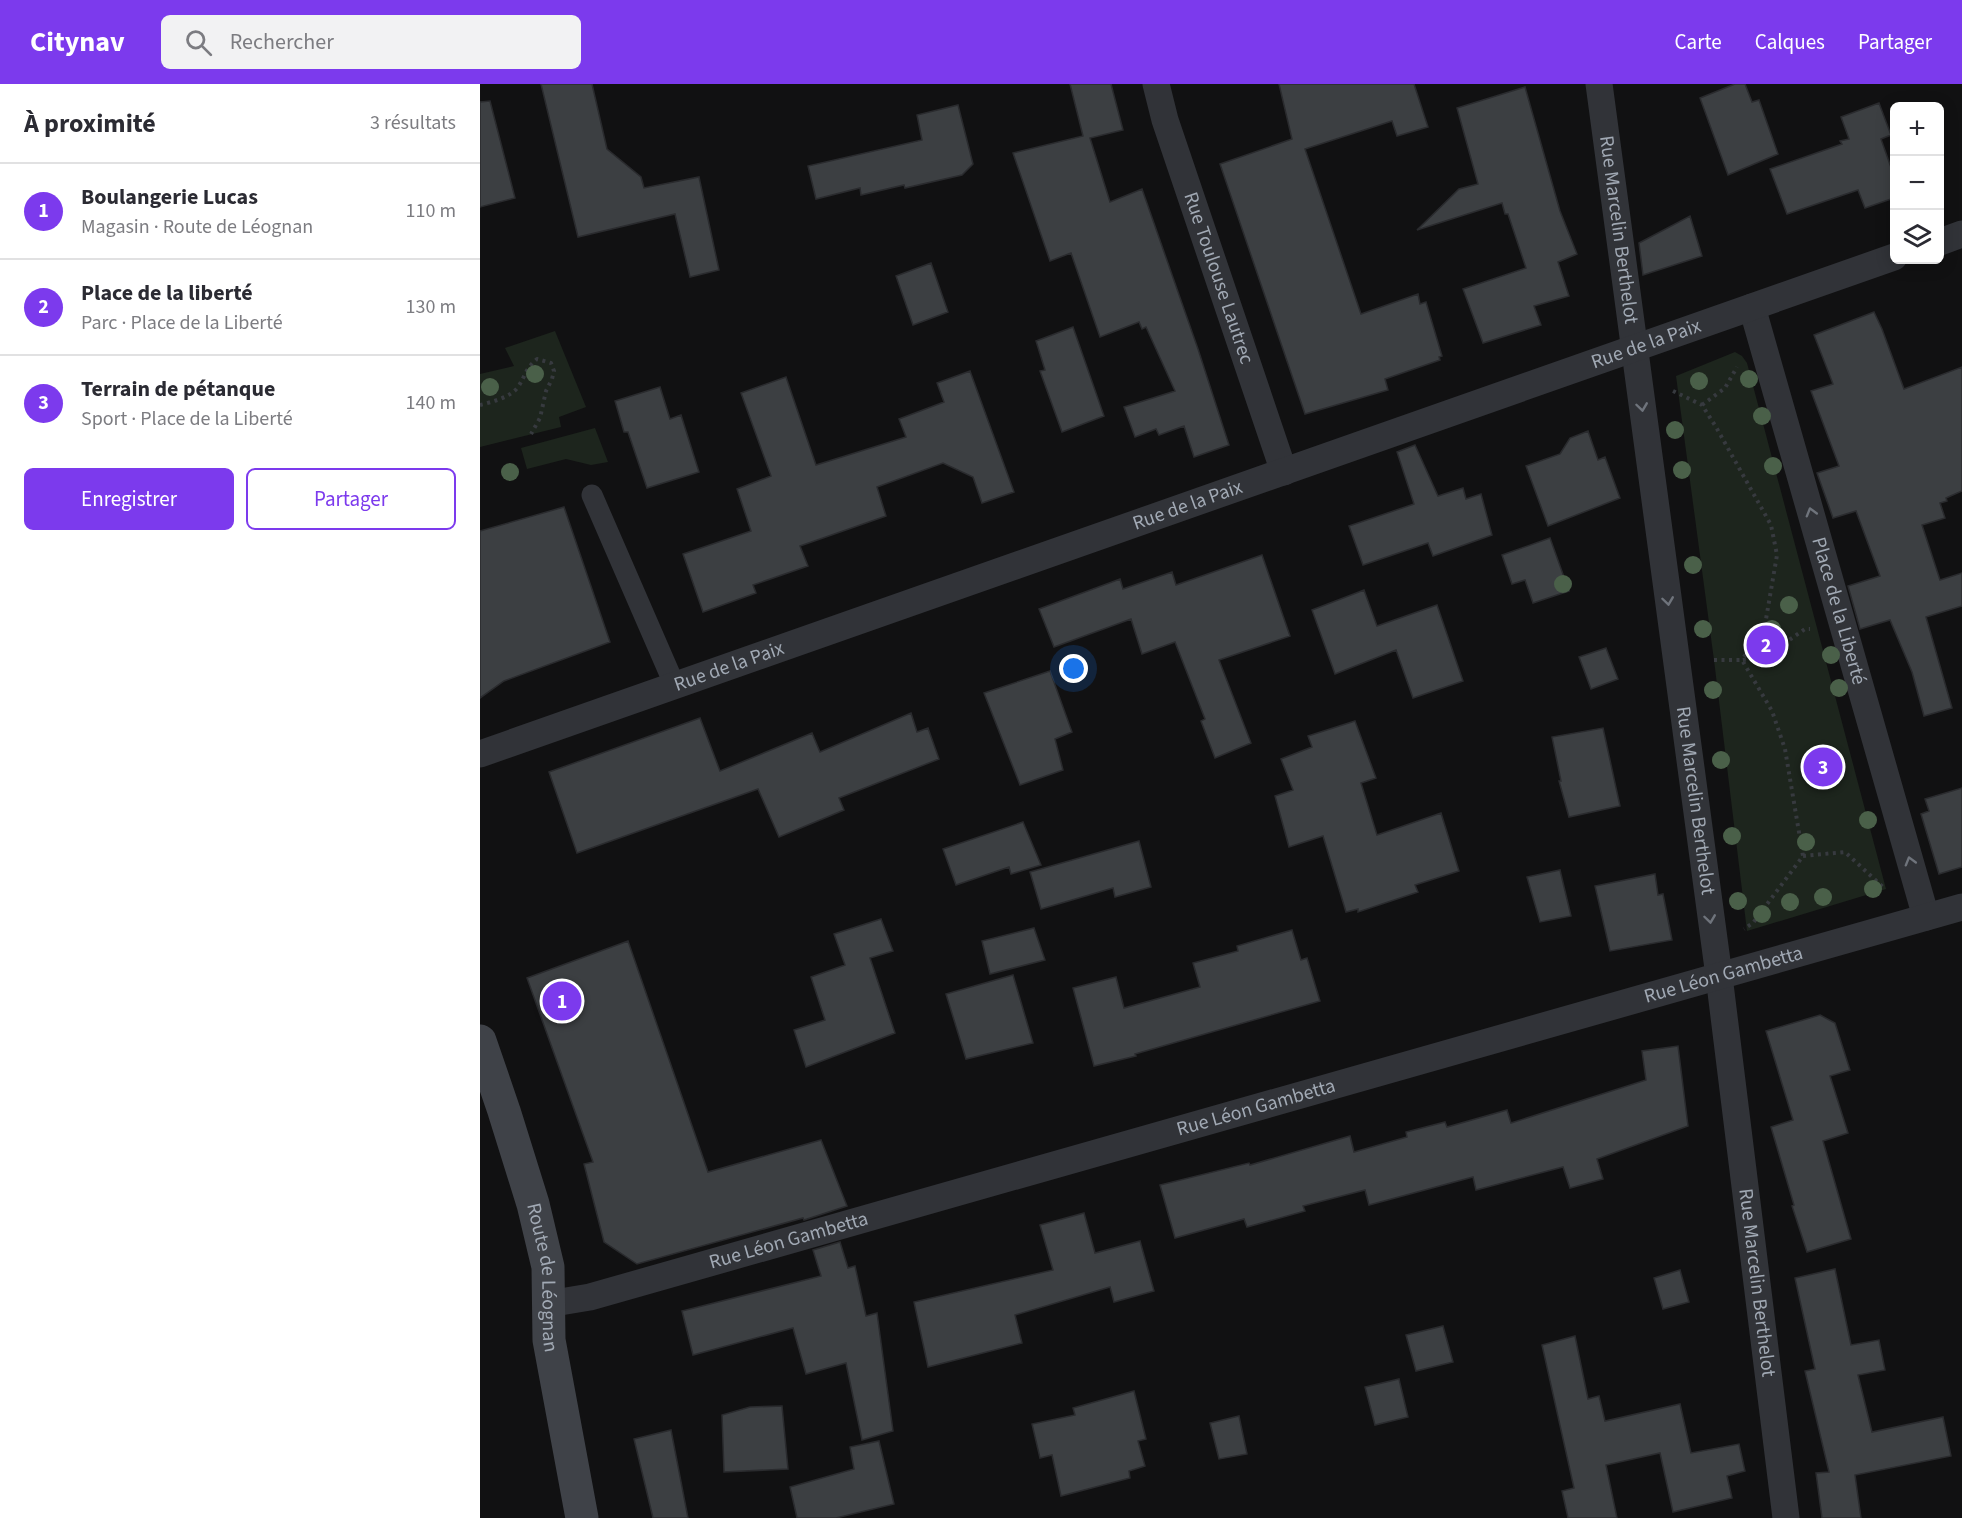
<!DOCTYPE html>
<html lang="fr">
<meta charset="utf-8">
<style>
body{margin:0;font-family:"Source Sans 3",sans-serif;background:#f2f2f3;color:#2b2b33}
.controls{position:absolute;right:18px;top:18px;display:grid;overflow:hidden;border-radius:9px;box-shadow:0 3px 15px #0003}
.controls button{width:54px;height:54px;display:grid;place-items:center;padding:0;border:0;border-bottom:2px solid #e1e1e2;background:#fff;color:#2b2b33;font:30px sans-serif}
.you{position:absolute;left:594px;top:585px;width:21px;height:21px;margin:-15px;border:4px solid #fff;border-radius:50%;background:#1a73e8;box-shadow:0 0 0 9px #1a73e833}
.badge{display:grid;place-items:center;width:39px;height:39px;border-radius:50%;background:#7c3aed;color:#fff;font-size:20px;font-weight:700}
.pin{position:absolute;translate:-50% -50%;border:3px solid #fff;box-shadow:0 2px 6px #0006}
.list{margin:0;padding:0;list-style:none}
h2{display:flex;justify-content:space-between;align-items:center;height:78px;margin:0;padding:0 24px;font-size:26px}
h2 small{font-size:20px;font-weight:400;color:#7c7c81}
.list li{display:grid;grid-template-columns:39px 1fr auto;gap:18px;align-items:center;box-sizing:border-box;height:96px;padding:0 24px;border-top:2px solid #e1e1e2}
.list b{display:block;font-size:22px;white-space:nowrap}
.list p{margin:0;font-size:20px;white-space:nowrap;color:#7c7c81}
.list em{font-size:20px;font-style:normal;color:#7c7c81}
.actions{display:flex;gap:12px;padding:18px 24px}
.actions a{flex:1;padding:14px 0;border:2px solid #7c3aed;border-radius:9px;text-align:center;font-size:21px;color:#7c3aed}
.actions .main{background:#7c3aed;color:#fff}
.icon{flex:none;width:33px;height:33px;fill:none;stroke:currentColor;stroke-width:2;stroke-linecap:round;stroke-linejoin:round}
.map{position:relative;flex:none;width:1482px;height:1434px;overflow:hidden}
header{display:flex;align-items:center;gap:36px;box-sizing:border-box;height:84px;padding:0 30px;background:#7c3aed;color:#fff}
header strong{font-size:28px}
nav{display:flex;gap:33px;margin-inline-start:auto;font-size:21px}
.search{width:420px;height:54px;background:#f2f2f3;display:flex;align-items:center;gap:15px;box-sizing:border-box;padding:0 21px;border-radius:9px;color:#7c7c81;font-size:22px}
main{display:flex}
aside{flex:1;background:#fff}
.map>svg:first-child{display:block}
.green{fill:#1d251d}
.building{fill:#3c3f42;stroke:#2a2b2e;stroke-width:1.5}
.lines{fill:none;stroke-linecap:round;stroke-linejoin:round}
.path{stroke:#373a3f;stroke-width:4;stroke-dasharray:3 4.5;stroke-linecap:butt}
.pedestrian{stroke:#313338;stroke-width:21}
.minor{stroke:#313338;stroke-width:27}
.secondary{stroke:#3f4248;stroke-width:33}
.tree{fill:#4a6049}
.oneway{stroke:#6f747c}
.labels{text-anchor:middle;dominant-baseline:central;stroke-width:5;stroke-linejoin:round;paint-order:stroke}
.street-label{font-size:20px;fill:#a1a9b4;stroke:#0c0c0d}
</style>
<header>
<strong>Citynav</strong>
<div class="search"><svg class="icon" aria-label="search" viewBox="0 0 24 24"><circle cx="10" cy="10" r="6"/><path d="M15 15l6 6"/></svg>Rechercher</div>
<nav><a>Carte</a><a>Calques</a><a>Partager</a></nav>
</header>
<main>
<aside>
<h2>À proximité<small>3 résultats</small></h2>
<ul class="list">
<li><span class="badge">1</span><div><b>Boulangerie Lucas</b><p>Magasin · Route de Léognan</p></div><em>110 m</em></li>
<li><span class="badge">2</span><div><b>Place de la liberté</b><p>Parc · Place de la Liberté</p></div><em>130 m</em></li>
<li><span class="badge">3</span><div><b>Terrain de pétanque</b><p>Sport · Place de la Liberté</p></div><em>140 m</em></li>
</ul>
<div class="actions"><a class="main">Enregistrer</a><a>Partager</a></div>
</aside>
<div class="map">
<svg width="1482" height="1434" viewBox="0 0 1482 1434">
<rect width="100%" height="100%" fill="#111112"/>
<path class="green" d="M75,247L106,323L79,333L81,343L0,363V290L34,282L25,264Z
M1255,268L1262,272L1267,279L1406,805L1267,847L1234,576L1196,292Z
M115,344L128,378L111,381L86,375L47,385L41,364Z"/>
<path class="building" d="M61,0H112L127,65L161,93L164,104L219,93L239,186L210,193L195,130L98,153Z
M590,0H631L643,46L610,54L630,118L662,105L718,265L749,361L714,373L704,342L679,351L676,345L655,353L644,323L695,307L666,243L662,245L659,238L620,253L591,169L570,177L533,69L603,52Z
M799,0H934L948,43L917,52L912,37L825,65L881,230L938,210L940,220L946,218L962,272L959,273L960,276L905,295L908,306L825,330L740,80L812,55Z
M1255,0H1265L1272,18L1279,16L1298,70L1248,91L1220,14Z
M1045,3L1080,127L1097,170L1078,178L1089,212L1054,222L1061,241L1003,259L983,205L1046,184L1028,130H1025L1022,119L937,146L979,105L998,100L977,24Z
M10,17L35,114L0,123V18Z
M1399,19L1411,51L1401,55L1414,92V114L1385,124L1378,106L1307,130L1290,85L1362,60L1360,57L1369,55L1361,33Z
M478,21L493,80L482,91L425,104L424,101L381,111L380,104L336,115L328,82L442,56L437,31Z
M1210,132L1222,172L1163,191L1159,159Z
M451,179L468,228L433,241L416,192Z
M1394,228L1402,245L1424,305L1482,283V407L1466,414L1467,417L1460,419L1465,434L1442,441L1460,496L1482,489V522L1446,533L1472,624L1444,632L1432,588L1410,536L1380,545L1368,502L1400,492L1376,427L1353,434L1337,389L1359,382L1331,307L1353,300L1334,251Z
M593,243L624,332L582,348L560,287L565,286L556,257Z
M490,287L534,408L502,419L493,393L463,379L397,403L406,432L320,462L328,482L273,501L276,509L223,528L203,470L271,447L257,405L291,392L261,309L306,293L336,381L426,353L419,335L464,318L457,299Z
M180,303L190,335L201,331L219,388L167,404L148,348H144L135,317Z
M1108,347L1118,376L1125,373L1140,414L1068,442L1046,382L1080,370L1090,354Z
M935,361L958,412L983,404L986,415L1001,410L1012,451L953,472L948,459L883,481L869,442L934,420L917,368Z
M84,423L130,558L24,597L0,614V447Z
M1070,454L1089,507L1053,519L1045,496L1032,500L1022,471Z
M782,471L810,552L739,576L771,659L735,674L721,637L725,635L695,558L662,570L651,535L574,563L559,525L640,495L643,505L692,488L696,501Z
M884,506L897,542L957,521L983,597L933,614L916,566L855,590L832,526Z
M1126,564L1138,595L1111,605L1099,573Z
M570,587L592,648L575,655L583,686L540,701L504,609Z
M431,629L437,648L448,644L459,675L359,714L364,726L299,753L278,705L97,769L69,688L220,634L240,687L332,649L340,668Z
M875,637L896,694L881,699L897,751L961,729L979,787L935,801L938,808L878,828V825L866,828L843,752L809,763L795,712L813,706L801,675L832,663L828,652Z
M1123,644L1140,722L1089,733L1079,697H1081L1072,653Z
M1482,704V783L1459,790L1441,730L1449,727L1445,715Z
M543,738L561,781L531,790L529,783L476,801L463,765Z
M659,757L671,803L635,813L633,804L561,825L550,788Z
M1080,786L1091,832L1060,838L1047,793Z
M1175,790L1178,811L1183,810L1192,856L1130,867L1115,802Z
M401,835L413,867L390,874L415,949L326,983L314,946L345,936L331,893L365,881L354,850Z
M554,844L565,876L510,890L502,857Z
M812,846L821,876L827,874L840,917L655,970L656,972L614,982L593,904L636,893L644,924L720,903L713,879L758,867L757,862Z
M148,857L228,1088L341,1056L367,1122L324,1136L323,1134L157,1180L124,1158L104,1080L113,1078L47,894Z
M533,891L553,959L486,975L466,910Z
M1340,931L1355,939L1370,986L1350,992L1368,1049L1343,1057L1371,1155L1327,1168L1312,1122L1314,1121L1291,1043L1313,1036L1286,947Z
M1198,962L1208,1042L1117,1075L1123,1095L1090,1104L1083,1083L996,1106L993,1093L889,1121L885,1106L823,1122L825,1127L767,1143L764,1135L695,1154L680,1101L769,1079L770,1081L870,1052L874,1068L927,1053L926,1048L965,1038L967,1043L1027,1026L1031,1039L1166,996L1162,967Z
M604,1129L615,1169L660,1157L674,1207L634,1218L630,1203L535,1231L542,1259L448,1283L434,1218L573,1186L560,1141Z
M360,1158L368,1184L375,1182L386,1232L397,1229L413,1347L382,1356L366,1279L326,1290L313,1244L213,1271L202,1227L341,1192L333,1166Z
M1355,1185L1371,1261L1399,1256L1405,1286L1378,1291L1392,1348L1463,1333L1471,1372L1375,1391L1381,1434H1342L1336,1389L1349,1388L1325,1287L1335,1285L1315,1194Z
M1200,1186L1209,1218L1183,1225L1174,1194Z
M963,1242L973,1278L936,1287L926,1251Z
M1095,1252L1108,1315L1119,1312L1125,1337L1200,1320L1211,1369L1259,1360L1265,1387L1247,1392L1252,1414L1193,1428L1180,1369L1126,1381L1137,1434H1088L1082,1407L1094,1404L1062,1261Z
M919,1295L928,1333L895,1341L885,1303Z
M654,1307L666,1355L658,1357L665,1382L649,1387L650,1394L581,1412L572,1371L560,1374L552,1340L595,1331L593,1324Z
M302,1322L308,1385L244,1388L242,1331L270,1323Z
M759,1332L767,1370L739,1375L730,1339Z
M191,1346L208,1434H173L154,1355Z
M399,1357L414,1420L356,1434H317L310,1403L374,1385L370,1363Z"/>
<g class="lines">
<path class="path" d="M1193,307L1222,321L1236,343L1291,441L1297,471L1285,541L1262,576L1285,573L1325,545H1330
M0,321C12,318 31,313 38,303C46,291 45,285 57,275L71,279L74,287L72,295L66,307L60,334L51,350
M1222,321L1245,304L1257,283
M1234,576H1262L1292,627L1305,665L1323,772L1273,839L1264,845
M1323,772L1365,768L1404,804"/>
<path class="pedestrian" d="M112,411L195,602"/>
<g class="minor">
<path id="s1" d="M676,0L685,36L804,388"/>
<path id="s2" d="M1119,0L1239,892L1306,1434"/>
<path d="M1460,158L1482,150"/>
<path id="s3" d="M1272,223L1446,833"/>
<path id="s4" d="M0,670L1414,173"/>
<path id="s5" d="M68,1220L110,1213L1482,823"/>
</g>
<path class="secondary" id="s6" d="M0,957L24,1027L53,1120L68,1183L69,1256L102,1434"/>
</g>
<g class="tree">
<circle cx="55" cy="290" r="9"/>
<circle cx="1269" cy="295" r="9"/>
<circle cx="1219" cy="297" r="9"/>
<circle cx="10" cy="303" r="9"/>
<circle cx="1282" cy="332" r="9"/>
<circle cx="1195" cy="346" r="9"/>
<circle cx="1293" cy="382" r="9"/>
<circle cx="1202" cy="386" r="9"/>
<circle cx="30" cy="388" r="9"/>
<circle cx="1213" cy="481" r="9"/>
<circle cx="1083" cy="500" r="9"/>
<circle cx="1309" cy="521" r="9"/>
<circle cx="1223" cy="545" r="9"/>
<circle cx="1292" cy="545" r="9"/>
<circle cx="1351" cy="571" r="9"/>
<circle cx="1359" cy="604" r="9"/>
<circle cx="1233" cy="606" r="9"/>
<circle cx="1241" cy="676" r="9"/>
<circle cx="1388" cy="736" r="9"/>
<circle cx="1252" cy="752" r="9"/>
<circle cx="1326" cy="758" r="9"/>
<circle cx="1393" cy="805" r="9"/>
<circle cx="1343" cy="813" r="9"/>
<circle cx="1258" cy="817" r="9"/>
<circle cx="1310" cy="818" r="9"/>
<circle cx="1282" cy="830" r="9"/>
</g>
<defs><path id="oneway-chevron" d="M-2-3.5L2.5 0L-2 3.5" fill="none" stroke-width="1.6" stroke-linecap="round" stroke-linejoin="round" transform="scale(1.5)"/></defs>
<g class="oneway">
<use href="#oneway-chevron" transform="translate(1162 323) rotate(82)"/>
<use href="#oneway-chevron" transform="translate(1331 428) rotate(-106)"/>
<use href="#oneway-chevron" transform="translate(1188 517) rotate(82)"/>
<use href="#oneway-chevron" transform="translate(1430 777) rotate(-106)"/>
<use href="#oneway-chevron" transform="translate(1230 835) rotate(82)"/>
</g>
<g class="labels">
<g class="street-label">
<text stroke="none"><textPath href="#s2" startOffset="147">Rue Marcelin Berthelot</textPath></text>
<text stroke="none"><textPath href="#s1" startOffset="204">Rue Toulouse Lautrec</textPath></text>
<text stroke="none"><textPath href="#s4" startOffset="1236">Rue de la Paix</textPath></text>
<text stroke="none"><textPath href="#s4" startOffset="750">Rue de la Paix</textPath></text>
<text stroke="none"><textPath href="#s3" startOffset="316">Place de la Liberté</textPath></text>
<text stroke="none"><textPath href="#s4" startOffset="264">Rue de la Paix</textPath></text>
<text stroke="none"><textPath href="#s2" startOffset="723">Rue Marcelin Berthelot</textPath></text>
<text stroke="none"><textPath href="#s5" startOffset="1221">Rue Léon Gambetta</textPath></text>
<text stroke="none"><textPath href="#s5" startOffset="735">Rue Léon Gambetta</textPath></text>
<text stroke="none"><textPath href="#s5" startOffset="249">Rue Léon Gambetta</textPath></text>
<text stroke="none"><textPath href="#s6" startOffset="246">Route de Léognan</textPath></text>
<text stroke="none"><textPath href="#s2" startOffset="1209">Rue Marcelin Berthelot</textPath></text>
</g>
</g>
</svg>
<div class="controls">
<button>+</button>
<button>−</button>
<button><svg class="icon" aria-label="layers" viewBox="0 0 24 24"><path d="M12 4l9 5-9 5-9-5zM3 14l9 5 9-5"/></svg></button>
</div>
<div class="you"></div>
<div class="pin badge" style="left:82px;top:917px">1</div>
<div class="pin badge" style="left:1286px;top:561px">2</div>
<div class="pin badge" style="left:1343px;top:683px">3</div>
</div>
</main>
